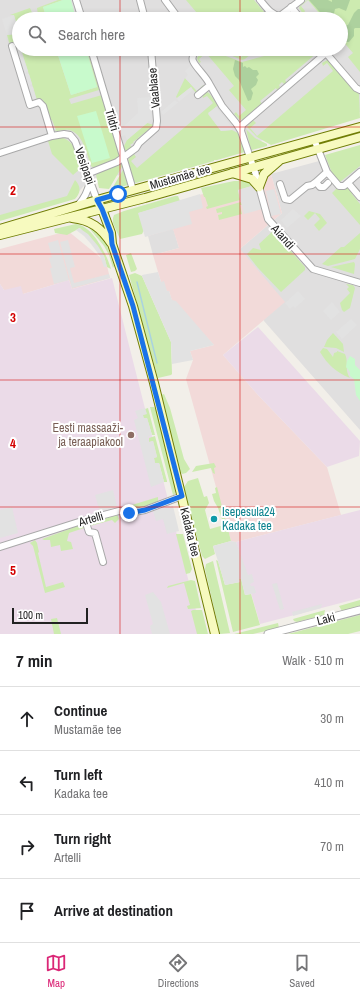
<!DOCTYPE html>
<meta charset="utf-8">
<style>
body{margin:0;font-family:"Archivo Narrow",sans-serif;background:#f2f2f2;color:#202124}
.scale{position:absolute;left:12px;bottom:10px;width:76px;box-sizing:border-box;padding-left:4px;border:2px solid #222;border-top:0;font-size:11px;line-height:14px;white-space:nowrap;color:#222;-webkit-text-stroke:3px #fff;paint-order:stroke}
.stop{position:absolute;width:12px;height:12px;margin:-9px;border:3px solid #1a73e8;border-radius:50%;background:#fff}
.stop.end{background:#1a73e8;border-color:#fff;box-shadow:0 1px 4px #0008}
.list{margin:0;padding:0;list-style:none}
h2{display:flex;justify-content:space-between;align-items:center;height:52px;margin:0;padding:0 16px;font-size:17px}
h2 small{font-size:13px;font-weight:400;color:#757577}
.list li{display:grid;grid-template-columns:26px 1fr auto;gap:12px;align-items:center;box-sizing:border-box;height:64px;padding:0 16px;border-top:1px solid #e0e0e0}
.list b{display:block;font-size:15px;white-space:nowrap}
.list p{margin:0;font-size:13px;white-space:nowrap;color:#757577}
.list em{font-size:13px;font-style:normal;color:#757577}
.icon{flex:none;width:22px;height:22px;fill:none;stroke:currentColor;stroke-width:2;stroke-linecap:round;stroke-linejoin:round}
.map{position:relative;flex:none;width:360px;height:634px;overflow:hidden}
.search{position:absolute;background:#fff;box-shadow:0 2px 6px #0003;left:12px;right:12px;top:12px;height:44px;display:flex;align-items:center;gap:10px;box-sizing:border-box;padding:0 14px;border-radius:22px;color:#757577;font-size:15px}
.sheet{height:308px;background:#fff}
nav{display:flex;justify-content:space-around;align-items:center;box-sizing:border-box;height:56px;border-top:1px solid #e0e0e0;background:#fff;font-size:11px;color:#757577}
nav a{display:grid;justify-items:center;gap:2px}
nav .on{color:#db2777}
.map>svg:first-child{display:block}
.residential{fill:#e0dfdf;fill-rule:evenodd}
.commercial{fill:#f2dad9}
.industrial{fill:#ebdbe8}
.grass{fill:#cdebb0}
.forest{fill:#add19e}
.park{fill:#c8facc}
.parking{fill:#e2e2e2}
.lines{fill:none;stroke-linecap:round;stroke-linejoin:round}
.stream{stroke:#aad3df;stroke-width:1.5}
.minor-casing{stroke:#a9a9a9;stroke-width:8}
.tertiary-casing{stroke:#a9a9a9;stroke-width:9}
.secondary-casing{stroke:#707d05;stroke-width:10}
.minor{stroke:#fff;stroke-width:6}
.tertiary{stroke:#fff;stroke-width:7}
.secondary{stroke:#f7fabf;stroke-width:8}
.route{stroke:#1a73e8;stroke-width:5}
.grid{fill:none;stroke:#d40000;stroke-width:1;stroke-opacity:0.55}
.education-dot{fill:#8d6e63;stroke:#fff;stroke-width:1.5}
.culture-dot{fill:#0f9aa8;stroke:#fff;stroke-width:1.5}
.labels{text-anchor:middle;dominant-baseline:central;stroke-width:4;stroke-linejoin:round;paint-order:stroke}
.street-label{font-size:12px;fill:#222;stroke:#fff}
.education-label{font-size:12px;fill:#785e54;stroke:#fff;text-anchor:end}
.culture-label{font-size:12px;fill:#0d838f;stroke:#fff;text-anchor:start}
.grid-label{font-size:13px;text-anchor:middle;font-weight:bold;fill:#d40000;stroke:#fff;stroke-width:4;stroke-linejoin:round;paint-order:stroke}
</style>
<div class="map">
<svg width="360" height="634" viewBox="0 0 360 634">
<rect width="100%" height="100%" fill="#f2efe9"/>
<path class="residential" d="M0,0H360V112L140,176L108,175L89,180L75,196L0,217ZM19,19H341V49H19Z
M360,150V430L264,321L240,249L282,213L271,174Z
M173,228L179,248L153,255L148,236Z"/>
<path class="commercial" d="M271,174L282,213L240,249L285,302L223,355L258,395L327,467L341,515L236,542L231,541L186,379L193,360L190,351L214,345L172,301L169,291H167L161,282L153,255L179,248L173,229L148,236L141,212Z
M68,231L106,262L110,278L72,289L69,280L23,294L4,290L0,284V249Z"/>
<path class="industrial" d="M112,278L202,634H0V284L4,290L21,286L23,294L69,280L72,289Z
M258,327L360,441L359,456L327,467L258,395L223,355Z
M360,510V598L260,624L236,542Z"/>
<path class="grass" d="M58,0H63L43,7L47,19H19V44L10,46L7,35L15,34L16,32L14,15H10L30,8L34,17L38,15L37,8Z
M186,0H254L265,13L264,15L261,12L253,19H202Z
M307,0H360V72L348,57L353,53L341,39V19H324L308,0L301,6L305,11L303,14L299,8L300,6Z
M21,49H56L71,95L97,87L86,49H89L101,88L99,90L69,99L71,104L102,95L121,158L95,169L91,166C87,155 83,133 69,130C63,129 59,133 54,130H56L52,120H50L44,102L42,99L37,100Z
M203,49H207L242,62L275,53L319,50L322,53L321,55L318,52L285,80L287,83L285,85L282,82L279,85L280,87L277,90L276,88L260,101L262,104L244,119L240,120L234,114L236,112L239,116L246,110L229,90L234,86L206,53L199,59L201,62L199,63L197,58Z
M231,49H237L235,50L241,57L248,51L251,54L245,59L242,60L225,53Z
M329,59L359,94L360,118L271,145L257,137L247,127L253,120L256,123L250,128L257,136L333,71L327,63L323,66L322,63Z
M185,78L197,91L203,85L205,87L198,93H196L191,87L177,98L176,97Z
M207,92L209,93L218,105L208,114L221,131L232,130L238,133L245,152L217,160H214V161L136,183L134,182L128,161L129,158L134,154L136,157L131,161L137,168L213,103L207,96L203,98L202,95Z
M147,123L154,125V127L153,126L138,138L139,140L137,139L133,142L135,145L133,143L130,145L133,148L127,153L123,148L127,140Z
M246,129L255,138L267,144V146L252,150H251Z
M60,137C75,140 79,156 80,169L73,175L52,154L48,141Z
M360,145V166L340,182L332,173L325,155Z
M121,163L123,165L109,189L99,188L96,175C101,170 114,167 121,163Z
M124,168L128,185L113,189V187Z
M75,180C81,186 81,193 75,199L0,221V215L67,196Z
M234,181H247L255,185L238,190L240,200L207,209L206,207L208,206L205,197H204L201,188Z
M347,187L352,190V194L360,204V225L332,193L337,188Z
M175,196H178L180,201L139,213L144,230L142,234L120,239L113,223V218L114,215L124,211Z
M241,202L242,205H240L242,214L219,220L218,215L222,214V212L217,213L216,209Z
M309,211L320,214L327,223L319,231L314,225L320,219L315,213L308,220L304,216Z
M85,223L98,233L105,240L114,266L113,268L109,255L104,246Z
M76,224C93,226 107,255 111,269L107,267L104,256L80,228L67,235L55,233L54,229Z
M273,231L305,267V270L281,292L258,268L247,254L253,248L261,250L259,244Z
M360,233V249L355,259L328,266L322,264L341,247H344Z
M131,253L137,269L135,271L131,272L126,255Z
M354,262L355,264L354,274L331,267Z
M135,273L142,276L171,342L172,374L171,375L158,378L129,275Z
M346,284L353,285L355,288L350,308L344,312L342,310L340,303L350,293L347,289L349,287Z
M333,333L343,344L344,352L336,348L324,347L327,340Z
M323,348L327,349L333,357L334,353L337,352V351L345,354C349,362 344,370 350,378C337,373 327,364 320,352Z
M164,394L170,408L184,459L190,469L186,473L182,474L180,471L161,402V395Z
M150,407H154L156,410L176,490L175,494L173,495Z
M148,408L155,435H152L147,418L144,419L142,415L146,414L145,409Z
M155,436L167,481V482H164L159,463L155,464L154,458L157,457L153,441L149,442V438Z
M214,463L216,467L214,468L215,474L213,473L211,468L192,472L196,466Z
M198,478L204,497L207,496L209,503L205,510L210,529L224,525L218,508L214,501L212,494L216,493L215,488L217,487L231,541L213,546L215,554L205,559L202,556L184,487L188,481Z
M158,497V502C147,507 134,512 122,508Z
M117,514L119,519L115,523L112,520L90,526L89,523L90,521Z
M83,524L86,529L84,528L69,533L67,541L71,542L73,549L61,551L60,545L51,547L50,540H44L42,539Z
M176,534H183L192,569L190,573L186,574Z
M35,540L37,543L39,552L38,553L46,587L63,582L65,587L45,593L33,546L30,543Z
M216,560L218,561L225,585L240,582L239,579L241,578L245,595L251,594L260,625L233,632Z
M213,561L230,633L220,634L205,569L206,564Z
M191,580L195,581L201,608L188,609L187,606L190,605L184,583L167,588L168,586Z
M360,600V606L342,611L339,606Z
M193,610H202L208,634H197L191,611Z
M325,610L324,615L297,622L294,621L293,619Z
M360,615V631L348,634H288Z
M57,618L61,634H54L51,619Z
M278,623L279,628L253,634H234Z"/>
<path class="forest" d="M309,0H328L332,2V0H350L346,11L339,8L335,9L333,18L338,19H326Z
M358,9H360V28H355L354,29V36L349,42H346L341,36V26L348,25L354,13Z
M235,60L243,63V67L245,66L247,68L249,67L253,70H257L259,74L256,77L258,80L256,85L251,89L253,93L251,100L248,101L239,80L235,76L233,69Z"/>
<path class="park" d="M63,0H71L76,19H47L43,7Z
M56,49H86L97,87L71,95Z
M96,111L110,158L92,163L77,116Z
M350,356L355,359V365L360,370V401L356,395L354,379L350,376V372L346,367L347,361Z"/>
<path class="parking" d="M14,15L19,31L15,34L7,35L2,19Z
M19,44V49H21L22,54L21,55V57H23L28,71L26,72V74H29L32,84L30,85V86L33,87L36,99L33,100L15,45Z
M191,65L205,81L203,85L197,91L185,78L188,75L185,71Z
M191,87L193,90L163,115L161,112L175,100L177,102H179L177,98Z
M150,97L152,119L127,140L125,135L122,136L121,127H123L138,113L137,98Z
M216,107L231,126L232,130L221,131L208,113Z
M255,185L262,209L244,214L238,190Z
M274,189L281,214L271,216L266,191Z
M200,194L203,208L189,212L192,224L145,237L138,213Z
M293,209L301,216L287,228L281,220Z
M79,228L88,234L98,246L104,256L107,267H104L100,256L91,244L84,236L76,230Z
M58,240L69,280L54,284L50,268H52L49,258L52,257L48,243Z
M68,240L75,267L70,268L74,283L109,274L110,278L72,288L60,242Z
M158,272L161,282L164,281L167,291H169L172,300L176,301L214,345L190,351L193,360L172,364L171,342L142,276V275Z
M298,291L305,299L295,308L293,306L290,309L285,303Z
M332,302L340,312L331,320L323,311Z
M351,319L357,325L342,339L336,332Z
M145,408L147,414L143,415L144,418H147L152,435L148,437L149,442L153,441L157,457L154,458L155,463H159L164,482L151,487L134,420L138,418L135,411Z
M113,490L117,506L112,509L100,512L95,495Z
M173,506L179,531L167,534L163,519L156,521L153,511Z
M12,507L18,533L0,538V510Z
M231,541L236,542L248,575L252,574L254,582L250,584L251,586H254L256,593L245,595L241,579H239L240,582L225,585L218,561L213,546Z
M277,583L284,609L280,610L272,584Z
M153,592L161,602L170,634H152L150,626L153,624L145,595Z
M322,604L321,608L293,616L292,612Z"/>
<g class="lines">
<path class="stream" d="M137,282L157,363"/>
<g class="minor-casing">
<path id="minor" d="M76,0L82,19
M140,0L145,19
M165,0L179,19
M260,0C266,7 271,15 280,16L301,0
M291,7L301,19
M261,19L270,12
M12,46L30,105L39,102L43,106L52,136
M91,49L133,190
M196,49C194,53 191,57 193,61C196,68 206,76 210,85L198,95
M325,49L326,53L242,125L241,131L255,172L268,219L313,269L360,283
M326,53L356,88L360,90
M210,85L222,106L236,123L241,131
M314,139L327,172L339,186H344L360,172
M0,153L52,136L64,134L70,135L75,141L97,200
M327,172L316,182L320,187H324L328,183
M87,174L117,162L136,148L139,143L156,128L157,121L151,49
M348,183L360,197
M280,184L285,199L290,200L307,186L312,185L316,182
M78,205C85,198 88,191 90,181
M85,520L89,532L95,533L103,562
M0,547L85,520L119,511L129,513L145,510L182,496"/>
</g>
<g class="tertiary-casing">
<path id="tertiary" d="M268,634L360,610"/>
</g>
<g class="secondary-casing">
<path id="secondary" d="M232,173L252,179L259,187
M259,187L264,174L279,161
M97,200L102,209L111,233L112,244L133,306L154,383L215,634
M72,218C91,220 101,228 111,243
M0,229L97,200L360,127
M0,235L145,198L360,137"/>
</g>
<use href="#minor" class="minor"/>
<use href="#tertiary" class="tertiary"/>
<use href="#secondary" class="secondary"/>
</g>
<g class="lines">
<path class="route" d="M118,194L97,200L102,209L111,233L112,244L133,306L182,496L145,510L129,513"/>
</g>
<path class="grid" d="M120,0V19M240,0V19M120,49V634M240,49V634M0,127H360M0,254H360M0,380H360M0,507H360"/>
<circle class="education-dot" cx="131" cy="435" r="4"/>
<circle class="culture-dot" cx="214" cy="519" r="4"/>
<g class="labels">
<g class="street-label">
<text transform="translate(154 88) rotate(-95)">Vaablase</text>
<text transform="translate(112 120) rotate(73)">Tildri</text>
<text transform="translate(85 166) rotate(70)">Vesipapi</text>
<text transform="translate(180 177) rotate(-16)">Mustamäe tee</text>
<text transform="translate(283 237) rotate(48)">Aiandi</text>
<text transform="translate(91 519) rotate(-16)">Artelli</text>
<text transform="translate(190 532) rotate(76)">Kadaka tee</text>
<text transform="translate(326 619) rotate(-14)">Laki</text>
</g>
<g class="education-label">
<text x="123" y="428">Eesti massaaži-<tspan x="123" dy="14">ja teraapiakool</tspan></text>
</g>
<g class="culture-label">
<text x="222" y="512">Isepesula24<tspan x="222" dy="14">Kadaka tee</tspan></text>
</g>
</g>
<g class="grid-label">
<text x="13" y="195">2</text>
<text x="13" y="322">3</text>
<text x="13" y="448">4</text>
<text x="13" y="575">5</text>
</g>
</svg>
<div class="scale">100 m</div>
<div class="stop" style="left:118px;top:194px"></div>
<div class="stop end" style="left:129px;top:513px"></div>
<div class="search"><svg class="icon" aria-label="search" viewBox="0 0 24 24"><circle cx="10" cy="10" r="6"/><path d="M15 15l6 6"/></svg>Search here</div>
</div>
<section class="sheet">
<h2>7 min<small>Walk · 510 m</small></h2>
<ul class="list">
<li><svg class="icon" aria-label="ahead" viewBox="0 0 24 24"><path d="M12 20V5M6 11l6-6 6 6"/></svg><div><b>Continue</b><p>Mustamäe tee</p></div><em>30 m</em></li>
<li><svg class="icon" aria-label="left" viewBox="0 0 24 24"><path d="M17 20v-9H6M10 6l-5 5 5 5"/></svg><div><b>Turn left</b><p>Kadaka tee</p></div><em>410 m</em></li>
<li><svg class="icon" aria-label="right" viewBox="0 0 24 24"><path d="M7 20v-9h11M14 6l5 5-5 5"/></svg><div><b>Turn right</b><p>Artelli</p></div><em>70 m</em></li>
<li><svg class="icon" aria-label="arrive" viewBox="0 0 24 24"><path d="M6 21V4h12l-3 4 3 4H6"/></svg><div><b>Arrive at destination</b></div></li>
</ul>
</section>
<nav>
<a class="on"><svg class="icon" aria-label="map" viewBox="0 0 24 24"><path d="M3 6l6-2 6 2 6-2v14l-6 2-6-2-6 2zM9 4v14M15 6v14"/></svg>Map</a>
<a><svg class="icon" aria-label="directions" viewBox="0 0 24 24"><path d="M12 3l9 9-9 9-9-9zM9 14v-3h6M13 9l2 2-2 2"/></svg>Directions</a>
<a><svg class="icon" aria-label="saved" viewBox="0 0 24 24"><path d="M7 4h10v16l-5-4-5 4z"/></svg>Saved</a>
</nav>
